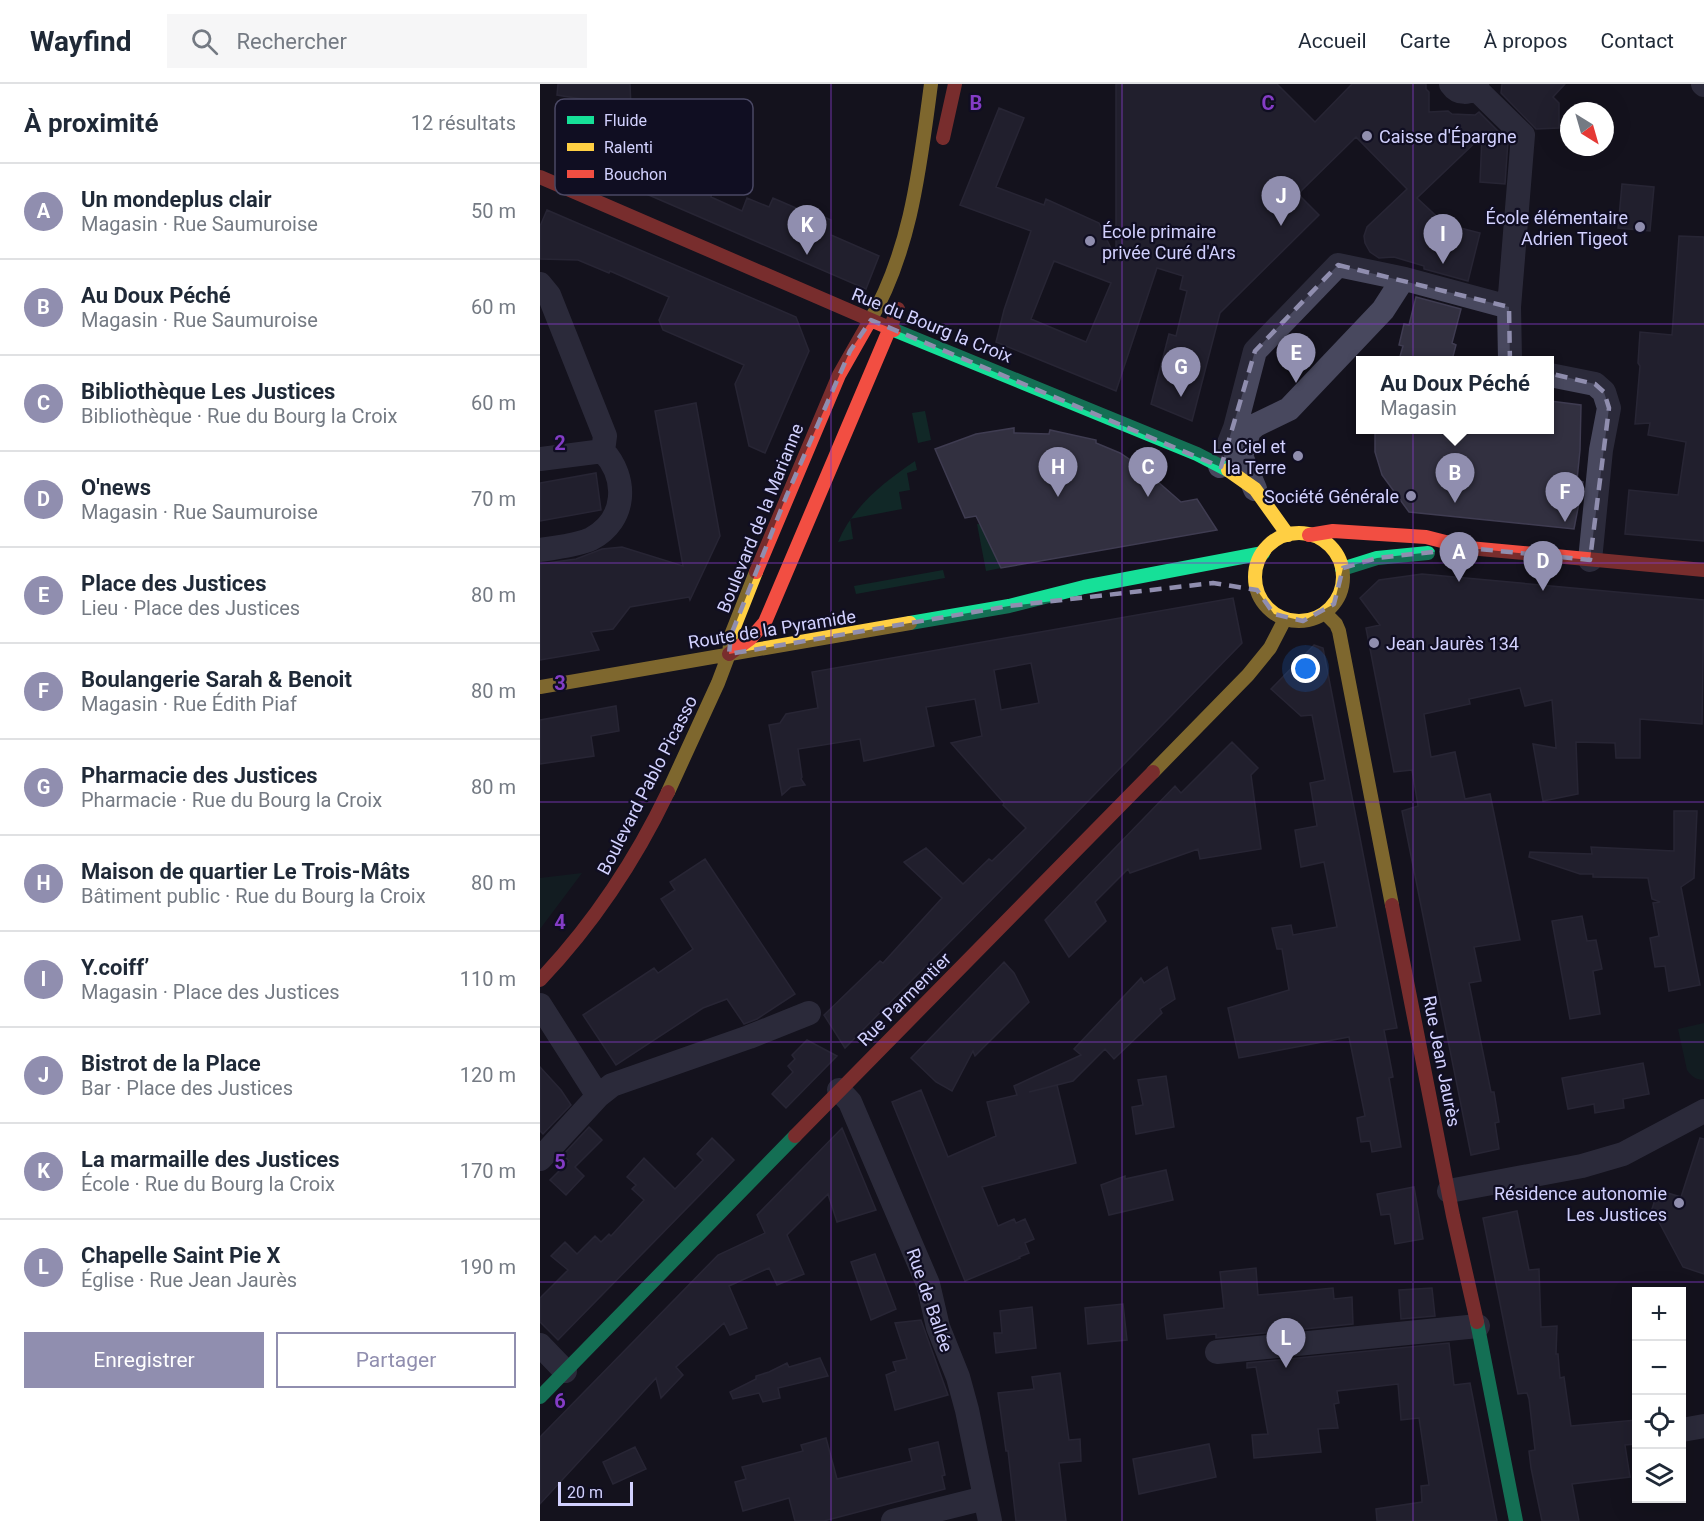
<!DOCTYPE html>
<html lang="fr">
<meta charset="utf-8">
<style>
body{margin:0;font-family:Roboto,sans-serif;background:#f6f6f7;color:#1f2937}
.controls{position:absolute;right:18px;bottom:18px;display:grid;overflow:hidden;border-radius:0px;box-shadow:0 6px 24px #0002}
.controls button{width:54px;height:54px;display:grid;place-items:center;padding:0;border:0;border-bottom:2px solid #e0e1e3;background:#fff;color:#1f2937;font:30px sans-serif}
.compass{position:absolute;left:1020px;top:18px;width:54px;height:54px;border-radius:50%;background:#fff;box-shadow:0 6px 24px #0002;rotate:143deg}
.scale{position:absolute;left:18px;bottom:15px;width:75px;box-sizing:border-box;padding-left:6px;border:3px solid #d2d1fe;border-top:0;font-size:16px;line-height:21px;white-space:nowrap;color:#d2d1fe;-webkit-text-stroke:4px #100e22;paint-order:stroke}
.you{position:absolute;left:766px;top:585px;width:21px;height:21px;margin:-15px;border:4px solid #fff;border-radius:50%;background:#1a73e8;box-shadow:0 0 0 9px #1a73e833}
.badge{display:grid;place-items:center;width:39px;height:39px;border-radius:50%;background:#908eaf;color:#fff;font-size:20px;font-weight:700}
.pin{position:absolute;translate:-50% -50px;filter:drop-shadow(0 2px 3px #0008)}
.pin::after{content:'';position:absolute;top:32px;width:21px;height:18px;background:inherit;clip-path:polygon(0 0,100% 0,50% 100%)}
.popup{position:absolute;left:816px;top:272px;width:198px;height:78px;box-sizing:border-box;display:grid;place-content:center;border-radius:0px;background:#fff;filter:drop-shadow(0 2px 4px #0005);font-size:20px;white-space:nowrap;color:#747a83}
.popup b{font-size:22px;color:#1f2937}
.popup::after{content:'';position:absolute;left:50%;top:100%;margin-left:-12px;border:12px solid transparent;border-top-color:#fff}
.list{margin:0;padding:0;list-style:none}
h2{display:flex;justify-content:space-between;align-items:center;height:78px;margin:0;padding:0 24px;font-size:26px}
h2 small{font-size:20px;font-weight:400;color:#747a83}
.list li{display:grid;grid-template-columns:39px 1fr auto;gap:18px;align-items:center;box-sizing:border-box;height:96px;padding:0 24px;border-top:2px solid #e0e1e3}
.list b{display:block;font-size:22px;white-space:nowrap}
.list p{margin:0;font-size:20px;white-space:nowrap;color:#747a83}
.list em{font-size:20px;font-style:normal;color:#747a83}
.actions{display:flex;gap:12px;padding:18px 24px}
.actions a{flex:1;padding:14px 0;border:2px solid #908eaf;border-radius:0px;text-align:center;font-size:21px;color:#908eaf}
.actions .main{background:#908eaf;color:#fff}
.icon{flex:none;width:33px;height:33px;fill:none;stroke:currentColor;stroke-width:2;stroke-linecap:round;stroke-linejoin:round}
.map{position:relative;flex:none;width:1164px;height:1437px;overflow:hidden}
header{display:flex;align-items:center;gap:36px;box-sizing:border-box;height:84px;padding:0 30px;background:#fff;border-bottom:2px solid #e0e1e3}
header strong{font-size:28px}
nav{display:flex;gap:33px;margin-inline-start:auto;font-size:21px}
.search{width:420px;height:54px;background:#f6f6f7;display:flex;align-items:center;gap:15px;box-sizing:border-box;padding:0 21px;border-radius:0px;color:#747a83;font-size:22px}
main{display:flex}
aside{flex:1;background:#fff}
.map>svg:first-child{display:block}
.green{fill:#112827}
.building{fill:#323040;stroke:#3f3c51;stroke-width:1.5;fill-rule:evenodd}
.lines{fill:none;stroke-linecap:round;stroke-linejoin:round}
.street{stroke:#48485e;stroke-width:24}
.fast{stroke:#16e098;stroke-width:14}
.slow{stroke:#ffcf43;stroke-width:14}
.jam{stroke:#f24e42;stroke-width:14}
.marked{fill:none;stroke:#908eaf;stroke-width:4.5;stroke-dasharray:12 8;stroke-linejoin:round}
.grid{fill:none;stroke:#843cc5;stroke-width:1.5;stroke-opacity:0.55}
.poi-dot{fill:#908eaf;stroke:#100e22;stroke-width:2}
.labels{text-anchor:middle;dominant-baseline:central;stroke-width:4.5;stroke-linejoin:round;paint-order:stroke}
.poi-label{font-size:18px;fill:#d2d1fe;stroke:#100e22;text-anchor:end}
.street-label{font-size:18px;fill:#d2d1fe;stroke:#100e22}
.key{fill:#100e22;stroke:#4a4864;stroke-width:1.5}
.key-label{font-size:16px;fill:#d2d1fe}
.grid-label{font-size:20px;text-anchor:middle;font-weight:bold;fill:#843cc5;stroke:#100e22;stroke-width:4.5;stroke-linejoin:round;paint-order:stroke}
</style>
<header>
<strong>Wayfind</strong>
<div class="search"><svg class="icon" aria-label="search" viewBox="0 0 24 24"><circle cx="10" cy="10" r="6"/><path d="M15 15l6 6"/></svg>Rechercher</div>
<nav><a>Accueil</a><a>Carte</a><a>À propos</a><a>Contact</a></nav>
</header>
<main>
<aside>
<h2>À proximité<small>12 résultats</small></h2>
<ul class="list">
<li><span class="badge">A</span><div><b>Un mondeplus clair</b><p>Magasin · Rue Saumuroise</p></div><em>50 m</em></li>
<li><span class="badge">B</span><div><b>Au Doux Péché</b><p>Magasin · Rue Saumuroise</p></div><em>60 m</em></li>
<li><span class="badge">C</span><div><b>Bibliothèque Les Justices</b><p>Bibliothèque · Rue du Bourg la Croix</p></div><em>60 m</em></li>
<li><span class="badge">D</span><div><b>O'news</b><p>Magasin · Rue Saumuroise</p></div><em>70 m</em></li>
<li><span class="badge">E</span><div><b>Place des Justices</b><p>Lieu · Place des Justices</p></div><em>80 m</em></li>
<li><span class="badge">F</span><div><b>Boulangerie Sarah &amp; Benoit</b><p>Magasin · Rue Édith Piaf</p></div><em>80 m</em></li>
<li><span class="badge">G</span><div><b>Pharmacie des Justices</b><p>Pharmacie · Rue du Bourg la Croix</p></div><em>80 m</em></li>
<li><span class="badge">H</span><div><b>Maison de quartier Le Trois-Mâts</b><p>Bâtiment public · Rue du Bourg la Croix</p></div><em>80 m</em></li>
<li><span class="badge">I</span><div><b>Y.coiff’</b><p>Magasin · Place des Justices</p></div><em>110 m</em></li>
<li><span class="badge">J</span><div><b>Bistrot de la Place</b><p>Bar · Place des Justices</p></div><em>120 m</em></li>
<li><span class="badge">K</span><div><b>La marmaille des Justices</b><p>École · Rue du Bourg la Croix</p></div><em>170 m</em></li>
<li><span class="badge">L</span><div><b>Chapelle Saint Pie X</b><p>Église · Rue Jean Jaurès</p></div><em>190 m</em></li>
</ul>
<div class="actions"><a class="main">Enregistrer</a><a>Partager</a></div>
</aside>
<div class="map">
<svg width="1164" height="1437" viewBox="0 0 1164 1437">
<rect width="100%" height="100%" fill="#14121d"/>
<path class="green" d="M385,327L391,356L378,359L372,329Z
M375,377L377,386L367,389L370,406L359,408L362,425L310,435L313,455L298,458C314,421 343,399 375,377Z
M437,440L447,441L446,453L461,484L446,487Z
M403,486L405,494L316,510L314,502Z
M42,789L0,845V794Z
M1164,939V996C1156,996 1151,992 1147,986L1138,945Z"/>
<path class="building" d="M18,0H90L91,23L17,11Z
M576,0H737L775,38L812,0H886V5L889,8V28L908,27L912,30L935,31L939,28L968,57L965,100L940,98L942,52L877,114L905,140L940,149L928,197L884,185V182L854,173L839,174L830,168L825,159L824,152L827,143L867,105L816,53L758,110L779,131L680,229L652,337L611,320L629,250L636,252L647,207L640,205L643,192L617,184L576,307L456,258L464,226L491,147L420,121L459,24L484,34L456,103L504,121L506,115L559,139L576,175ZM514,177L571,199L546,258L491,235Z
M962,0H1025L1013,13L1019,19V44L996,45L961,9Z
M32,50L99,79L100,74L143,85L146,66L168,70L167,76L178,79L171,113L202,127L207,114L229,123L233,114L272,131L273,128L291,136V151L339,172L326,205L21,73Z
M1082,100L1114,103L1110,147L1078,144Z
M7,126L256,233L269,267L225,369L209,362L195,300L204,281L123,246L119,236L129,213L70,187L69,189L38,176L0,175V142Z
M1139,152L1164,153V457L1085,450L1089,406L1138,411L1146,358L1108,351L1110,339L1095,340L1100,282L1098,279L1100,248L1132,251Z
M876,213L921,225L912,259L916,261L912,276H859L863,262L859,261L864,240L869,241Z
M1010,317L1041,321L1040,366L1037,396L1043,398L1034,445L869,428L842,391L835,368V345H1010Z
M156,319L180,452L150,516L149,513L90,523L73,545L51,548L59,566L0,576V480L36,475L62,465L82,463L143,482L115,327Z
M474,344V349L509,350L510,346L556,356V359L580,369L601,383L641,418L657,415L677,446L461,484L436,432L425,434L395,365L436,350Z
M56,389L61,426L0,437V399Z
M882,490L1164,516L1162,640L1100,635V674H1076L1075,659L1036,658L1038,710L1003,717L993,660L1016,664L1012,616L985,622L980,604L929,615L930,620L884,630L891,673L915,668L925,715L950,710L980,856L934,863L941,897L929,899L951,1008H954L959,1038L955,1039L959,1065L931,1071L862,727L878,722L872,686L854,688L826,544L840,541L820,514L839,496Z
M693,514L702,559L479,788L305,964L284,931L340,877L343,879L402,814L364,778L386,764L423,800L449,775L452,777L486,744L463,721L464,719L411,659L442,652L435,615L386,623L394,662L324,677L320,655L258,665L262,693L261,695L265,701L251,703L242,711L229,641L240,639L246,630L278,624L272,588ZM491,579L499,619L461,626L454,586Z
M774,561L783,564L857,944L844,946L853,993L849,994L861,1063L832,1068L830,1057L821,1058L817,1034L825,1032L809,953L699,974L688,924L749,906L742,865H737L732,844L751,841L753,851L797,843L784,778L761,783L755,746L777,742L770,699L785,696L772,631L761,632L731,605Z
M76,622L79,647L51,652L54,672L0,680V636Z
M692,658L718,684L711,691L721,765L660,775L658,765L590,789L588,785L555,818L566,837L529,873L505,836L635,702L641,709Z
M1134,727H1157L1154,794L1141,803L1160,901L1129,907L1125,882L1115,883L1110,854L1119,852L1113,819L1120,818L1112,815L1108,794L1053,793V790H1040L989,773L990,768L1052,770L1051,763L1134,767Z
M165,775L255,910L217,935L204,940L187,915L163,924L76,981L43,931L114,884L118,889L153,865L121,815L135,806L130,798Z
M1042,832L1047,857L1056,856L1062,885L1053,887L1060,930L1030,935L1012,837Z
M464,878L474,889L489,918L435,972L433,967L412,1007L396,998L371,974Z
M627,883L635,915L620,925L622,929L574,975L565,965L533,997L489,1008L517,1001L536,1079L442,1103L458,1142L474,1135L476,1139L485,1135L494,1155L485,1159L489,1169L479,1173L480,1174L425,1197L352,1018L381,1006L408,1073L456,1052L447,1018L477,1011L474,1002L541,971L534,965L601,894L604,899Z
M267,956L297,972L246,1024L232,1010L253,988L248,982L255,975L252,971Z
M1103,979L1109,1010L1083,1015L1084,1024L1055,1029L1054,1020L1028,1025L1022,994Z
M0,983L21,1006L31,1021L3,1050L0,1047Z
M626,992L634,1043L596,1050L592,1023L603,1021L598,996Z
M49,1043L62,1056L35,1083L44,1092L26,1111L10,1096L29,1077L23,1071Z
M302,1044L336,1126L297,1138L288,1110L247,1151L264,1190L237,1201L229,1184L189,1202L207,1244L190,1251L184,1239L136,1283L143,1291L121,1314L116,1294L0,1420V1353L178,1171L225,1149L217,1131Z
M172,1054L194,1076L18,1256L0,1238V1214L28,1186L11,1172L25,1158L37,1170L55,1152L61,1158L69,1150L71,1152L104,1116L92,1105L96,1101L87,1093L104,1074L135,1105L163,1076L157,1070Z
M1160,1054L1164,1055V1190L1143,1183L1112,1125L1118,1106L1141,1113Z
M626,1086L633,1116L569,1131L561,1101L585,1092V1095Z
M874,1103L883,1155L855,1160L850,1130L841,1131L837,1110Z
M977,1127L989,1186L999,1185L1001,1243L1017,1242L1016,1270H1018L1020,1294L1024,1293L1031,1342L1096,1336V1360L1085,1361L1090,1393L1032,1400L1039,1437H1002L991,1384L989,1367L995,1366L989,1315L987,1309L978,1310L943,1134Z
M335,1170L356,1225L331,1236L311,1178Z
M716,1184L718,1211L793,1204L794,1215L812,1213L813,1240L676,1254V1250L627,1255L624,1231L684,1224L680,1188Z
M892,1204L895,1232L861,1235L859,1206Z
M583,1220L587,1256L548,1260L545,1224Z
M492,1223L496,1264L456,1269L454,1249H462L460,1227Z
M381,1236L408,1311L355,1326L346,1291L356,1287L353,1278L367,1275L355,1239Z
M909,1259L914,1301L930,1299L957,1437H837L836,1425L882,1418L881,1402L889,1401L879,1334L861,1336L858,1300L797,1307L799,1319L794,1320L798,1344L778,1345L781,1368L714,1374L712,1351L728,1350L716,1283L707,1284V1279Z
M280,1274L288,1292L238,1304L240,1314L223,1318L219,1309L193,1315L190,1308L216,1295V1292L229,1288L247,1279L249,1283Z
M520,1289L529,1356L540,1355L541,1377L519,1379L526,1437H476L468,1367H466L458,1309L494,1305L492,1293Z
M286,1354L297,1395L372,1377L369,1365L398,1358L405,1391L402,1392L405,1405L284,1437H255L249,1414L203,1427L195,1398L206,1395L202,1383L263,1367L261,1361Z
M669,1360L676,1393L599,1410L593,1375Z
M95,1363L106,1385L73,1400L63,1378Z"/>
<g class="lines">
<path class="street" d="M911,0C918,10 930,11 937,0
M1163,0L1164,1
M935,4L983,51L969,223L970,276
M0,200L9,211L65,352L63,367L0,375
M1010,291L1055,300L1064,308L1069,324L1061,366L1050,476
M680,382L695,344L715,267L798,181L865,195L969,223
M715,405L701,372L709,347L716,341L749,325L843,226L863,195
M0,466C16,463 36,462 51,455C87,436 88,394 63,367
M0,921L58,1012
M299,1006L310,1018L388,1200L398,1243L418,1293L427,1326L450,1437
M0,1075L58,1012L72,1001L209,953L269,929
M909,1107L1042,1082L1083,1070L1164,1027
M0,1261L25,1287
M677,1268L938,1242
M1142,1346L1164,1342
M353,1437L445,1414"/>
<path class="fast" d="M354,246L657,370L688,386
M802,485L837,474L888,469
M370,539L469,522L544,503L723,469
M937,1238L976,1437
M0,1313L255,1052"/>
<path class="slow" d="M328,240C371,168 380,82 391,0
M688,386L715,405L748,451
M715 493a44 44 0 1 1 88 0a44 44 0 1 1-88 0Z
M785,529L796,540L799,547L852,821
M0,603L370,539
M613,688L708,591L730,564L745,535
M128,708L178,599L189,570L191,551L216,488"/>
<path class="jam" d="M403,54L415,0
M0,93L354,246
M769,451L793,447L886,453L929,464L1164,486
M216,488L299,291L328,240
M189,570L211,554L225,538L358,225
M852,821L913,1132L937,1238
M0,896C54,839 94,779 128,708
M255,1052L613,688"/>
</g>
<path d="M0 0H1164V1437H0ZM798,181L969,223L970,280L1055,300L1064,308L1069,324L1050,476L929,464L837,474L803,484L794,520L763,537L734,530L717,506L673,499L469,522L189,570L191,551L246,413L310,267L331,236L681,383L715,267Z" fill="#14121d" fill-opacity=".55" fill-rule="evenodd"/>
<path class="marked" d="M798,181L969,223L970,280L1055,300L1064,308L1069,324L1050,476L929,464L837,474L803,484L794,520L763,537L734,530L717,506L673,499L469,522L189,570L191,551L246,413L310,267L331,236L681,383L715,267Z"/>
<path class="grid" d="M291,0V1437M582,0V1437M873,0V1437M0,240H1164M0,479H1164M0,718H1164M0,958H1164M0,1198H1164"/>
<g class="poi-dot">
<circle cx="827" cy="52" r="6"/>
<circle cx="1100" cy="143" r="6"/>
<circle cx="550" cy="157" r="6"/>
<circle cx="758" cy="372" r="6"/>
<circle cx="871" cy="412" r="6"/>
<circle cx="834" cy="559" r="6"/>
<circle cx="1139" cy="1119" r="6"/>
</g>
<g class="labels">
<g class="poi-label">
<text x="839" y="52" text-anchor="start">Caisse d'Épargne</text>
<text x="1088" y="133">École élémentaire<tspan x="1088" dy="21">Adrien Tigeot</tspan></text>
<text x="562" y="147" text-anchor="start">École primaire<tspan x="562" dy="21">privée Curé d'Ars</tspan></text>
<text x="746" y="362">Le Ciel et<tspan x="746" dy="21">la Terre</tspan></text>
<text x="859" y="412">Société Générale</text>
<text x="846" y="559" text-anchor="start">Jean Jaurès 134</text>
<text x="1127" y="1109">Résidence autonomie<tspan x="1127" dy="21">Les Justices</tspan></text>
</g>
<g class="street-label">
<text transform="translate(392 241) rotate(22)">Rue du Bourg la Croix</text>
<text transform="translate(220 434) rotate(-68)">Boulevard de la Marianne</text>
<text transform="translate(232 545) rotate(-9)">Route de la Pyramide</text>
<text transform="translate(107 701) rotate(-63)">Boulevard Pablo Picasso</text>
<text transform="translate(364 915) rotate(-45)">Rue Parmentier</text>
<text transform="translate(902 977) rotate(79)">Rue Jean Jaurès</text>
<text transform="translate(390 1216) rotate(71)">Rue de Ballée</text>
</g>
</g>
<rect x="15" y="15" width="198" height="96" rx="9" class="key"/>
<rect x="27" y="32" width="27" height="8" fill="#16e098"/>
<rect x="27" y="59" width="27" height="8" fill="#ffcf43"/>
<rect x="27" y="86" width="27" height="8" fill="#f24e42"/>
<g class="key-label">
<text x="64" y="42">Fluide</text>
<text x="64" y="69">Ralenti</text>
<text x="64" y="96">Bouchon</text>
</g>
<g class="grid-label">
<text x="436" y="26">B</text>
<text x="728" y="26">C</text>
<text x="20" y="366">2</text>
<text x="20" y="606">3</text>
<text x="20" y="845">4</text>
<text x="20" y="1085">5</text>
<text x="20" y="1324">6</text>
</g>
</svg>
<div class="controls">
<button>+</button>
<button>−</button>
<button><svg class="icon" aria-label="locate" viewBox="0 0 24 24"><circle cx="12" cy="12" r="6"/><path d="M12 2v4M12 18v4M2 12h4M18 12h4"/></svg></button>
<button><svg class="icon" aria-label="layers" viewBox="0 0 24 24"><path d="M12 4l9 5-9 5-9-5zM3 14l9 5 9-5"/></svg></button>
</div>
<svg class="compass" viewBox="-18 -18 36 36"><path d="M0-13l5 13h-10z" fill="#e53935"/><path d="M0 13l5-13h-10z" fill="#747a83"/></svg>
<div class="scale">20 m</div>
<div class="you"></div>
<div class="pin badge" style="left:919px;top:498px">A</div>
<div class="pin badge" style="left:915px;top:419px">B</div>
<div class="popup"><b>Au Doux Péché</b>Magasin</div>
<div class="pin badge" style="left:608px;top:413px">C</div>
<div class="pin badge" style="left:1003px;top:507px">D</div>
<div class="pin badge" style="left:756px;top:299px">E</div>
<div class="pin badge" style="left:1025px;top:438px">F</div>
<div class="pin badge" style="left:641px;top:313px">G</div>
<div class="pin badge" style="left:518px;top:413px">H</div>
<div class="pin badge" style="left:903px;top:180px">I</div>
<div class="pin badge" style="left:741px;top:142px">J</div>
<div class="pin badge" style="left:267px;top:171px">K</div>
<div class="pin badge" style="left:746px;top:1284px">L</div>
</div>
</main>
